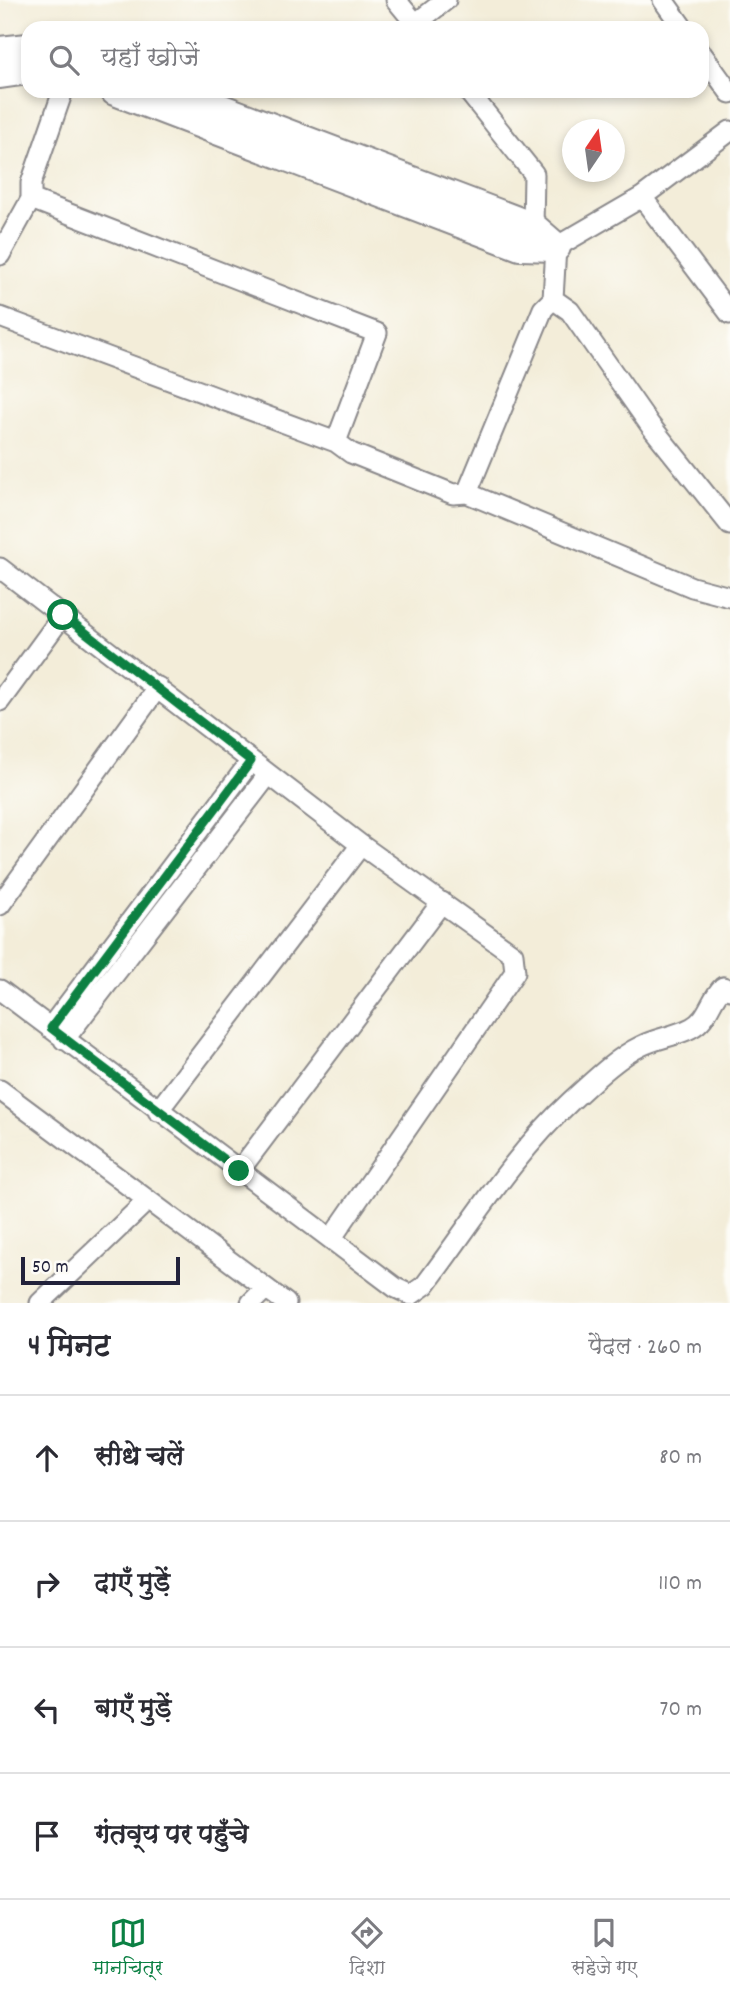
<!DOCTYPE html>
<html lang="hi">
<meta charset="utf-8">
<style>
body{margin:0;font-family:Dekko,"Playpen Sans Deva",sans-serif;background:#f7f7f7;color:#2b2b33}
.compass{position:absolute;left:562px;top:119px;width:63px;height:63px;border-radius:50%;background:#fff;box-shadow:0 4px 10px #0003;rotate:13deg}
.scale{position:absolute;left:21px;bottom:18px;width:159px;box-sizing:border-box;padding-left:7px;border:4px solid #22223b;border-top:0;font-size:19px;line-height:24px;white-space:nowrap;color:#22223b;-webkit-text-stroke:5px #fdfcf7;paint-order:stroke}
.stop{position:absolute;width:21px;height:21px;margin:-16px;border:5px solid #0b8043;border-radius:50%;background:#fff}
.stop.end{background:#0b8043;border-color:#fff;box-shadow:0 2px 7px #0008}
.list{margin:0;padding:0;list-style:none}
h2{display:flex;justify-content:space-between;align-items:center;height:91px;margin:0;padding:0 28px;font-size:30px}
h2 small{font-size:23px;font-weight:400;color:#7c7c81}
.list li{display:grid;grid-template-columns:46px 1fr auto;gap:21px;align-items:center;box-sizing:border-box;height:126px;padding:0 28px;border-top:2px solid #e1e1e2}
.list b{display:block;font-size:26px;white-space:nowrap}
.list em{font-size:23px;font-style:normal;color:#7c7c81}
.icon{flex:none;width:38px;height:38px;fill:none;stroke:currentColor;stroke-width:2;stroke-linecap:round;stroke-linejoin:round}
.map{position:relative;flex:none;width:730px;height:1303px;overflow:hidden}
.search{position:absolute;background:#fff;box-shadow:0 4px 10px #0003;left:21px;right:21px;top:21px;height:77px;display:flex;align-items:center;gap:18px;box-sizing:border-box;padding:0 24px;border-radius:21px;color:#7c7c81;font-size:26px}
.sheet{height:595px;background:#fff}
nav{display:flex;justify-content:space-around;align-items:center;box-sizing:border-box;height:98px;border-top:2px solid #e1e1e2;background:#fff;font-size:19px;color:#7c7c81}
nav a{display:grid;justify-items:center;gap:4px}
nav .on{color:#0b8043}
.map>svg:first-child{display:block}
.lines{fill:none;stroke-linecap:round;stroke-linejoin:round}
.street-casing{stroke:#8a888a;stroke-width:23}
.secondary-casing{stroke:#8a888a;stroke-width:32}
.street{stroke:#fff;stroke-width:19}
.secondary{stroke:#fff;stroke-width:28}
.route{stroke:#0b8043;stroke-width:9}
</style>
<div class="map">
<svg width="730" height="1303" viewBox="0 0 730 1303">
<rect width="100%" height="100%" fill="#fdfcf7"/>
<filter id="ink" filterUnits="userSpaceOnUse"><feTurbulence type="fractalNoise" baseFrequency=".0143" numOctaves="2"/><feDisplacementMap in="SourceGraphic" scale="14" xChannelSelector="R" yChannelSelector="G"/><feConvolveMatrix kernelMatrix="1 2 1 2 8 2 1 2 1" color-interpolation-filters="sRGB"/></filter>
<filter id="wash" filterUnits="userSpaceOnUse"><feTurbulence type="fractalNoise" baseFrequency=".00686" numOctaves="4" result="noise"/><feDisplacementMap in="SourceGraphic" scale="28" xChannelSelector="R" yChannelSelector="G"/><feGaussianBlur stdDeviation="1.57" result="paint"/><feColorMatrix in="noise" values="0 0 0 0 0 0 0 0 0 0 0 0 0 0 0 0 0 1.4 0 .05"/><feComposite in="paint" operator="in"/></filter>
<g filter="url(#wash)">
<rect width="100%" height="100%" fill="#f3edd9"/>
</g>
<g filter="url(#ink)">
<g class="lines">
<g class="street-casing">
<path id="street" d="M396,0L419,28
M663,0L683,28
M415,24L446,0
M702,54L730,93
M468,91L534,174L533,227
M642,197L730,314
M31,199L377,333L336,442
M0,255L31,199V183L63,91
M553,299L570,311L650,425L730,525
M0,317L336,442L351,453L453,494L467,493L692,587L730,597
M467,493L543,309L553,299L556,247L642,197L730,131
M0,568L361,845L513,954L515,972L331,1239
M0,701L63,615
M0,905L158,687
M0,990L396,1288L411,1295L425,1285C471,1224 514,1154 570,1102C591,1083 616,1058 641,1046C657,1038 676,1036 691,1028C709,1019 710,999 723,987L730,990
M50,1028L251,761
M64,1040L268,775
M0,1090L286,1303
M158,1111L361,845
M239,1171L442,902
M40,1303L148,1200
M251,1303L266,1288"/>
</g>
<g class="secondary-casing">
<path id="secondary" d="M0,51L28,48
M0,74L28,70
M115,91L520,246L556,247
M175,91L533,227L556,247"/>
</g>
<use href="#street" class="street"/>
<use href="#secondary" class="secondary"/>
</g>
</g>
<g class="lines" filter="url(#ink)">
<path class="route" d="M63,615L251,761L51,1028L239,1171"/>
</g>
</svg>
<svg class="compass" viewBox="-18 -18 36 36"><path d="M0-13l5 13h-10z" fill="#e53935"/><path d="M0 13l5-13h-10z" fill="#7c7c81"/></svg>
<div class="scale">50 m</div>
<div class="stop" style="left:63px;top:615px"></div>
<div class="stop end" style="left:239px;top:1171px"></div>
<div class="search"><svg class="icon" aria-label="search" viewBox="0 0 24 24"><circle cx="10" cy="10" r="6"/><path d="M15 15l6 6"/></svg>यहाँ खोजें</div>
</div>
<section class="sheet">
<h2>4 मिनट<small>पैदल · 260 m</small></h2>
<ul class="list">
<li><svg class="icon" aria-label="ahead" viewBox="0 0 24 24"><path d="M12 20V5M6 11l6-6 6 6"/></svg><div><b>सीधे चलें</b></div><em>80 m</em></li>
<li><svg class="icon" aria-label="right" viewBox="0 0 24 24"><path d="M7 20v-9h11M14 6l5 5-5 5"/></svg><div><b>दाएँ मुड़ें</b></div><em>110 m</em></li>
<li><svg class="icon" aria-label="left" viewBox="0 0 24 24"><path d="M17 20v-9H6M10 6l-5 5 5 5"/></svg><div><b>बाएँ मुड़ें</b></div><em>70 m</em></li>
<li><svg class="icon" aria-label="arrive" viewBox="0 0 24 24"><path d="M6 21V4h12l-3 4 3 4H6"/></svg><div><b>गंतव्य पर पहुँचे</b></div></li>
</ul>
</section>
<nav>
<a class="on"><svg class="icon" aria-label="map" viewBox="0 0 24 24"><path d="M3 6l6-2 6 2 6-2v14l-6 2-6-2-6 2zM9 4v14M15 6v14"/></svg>मानचित्र</a>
<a><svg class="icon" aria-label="directions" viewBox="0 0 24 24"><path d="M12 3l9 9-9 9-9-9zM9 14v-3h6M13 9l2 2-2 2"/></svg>दिशा</a>
<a><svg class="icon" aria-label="saved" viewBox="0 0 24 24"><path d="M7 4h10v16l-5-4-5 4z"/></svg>सहेजे गए</a>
</nav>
